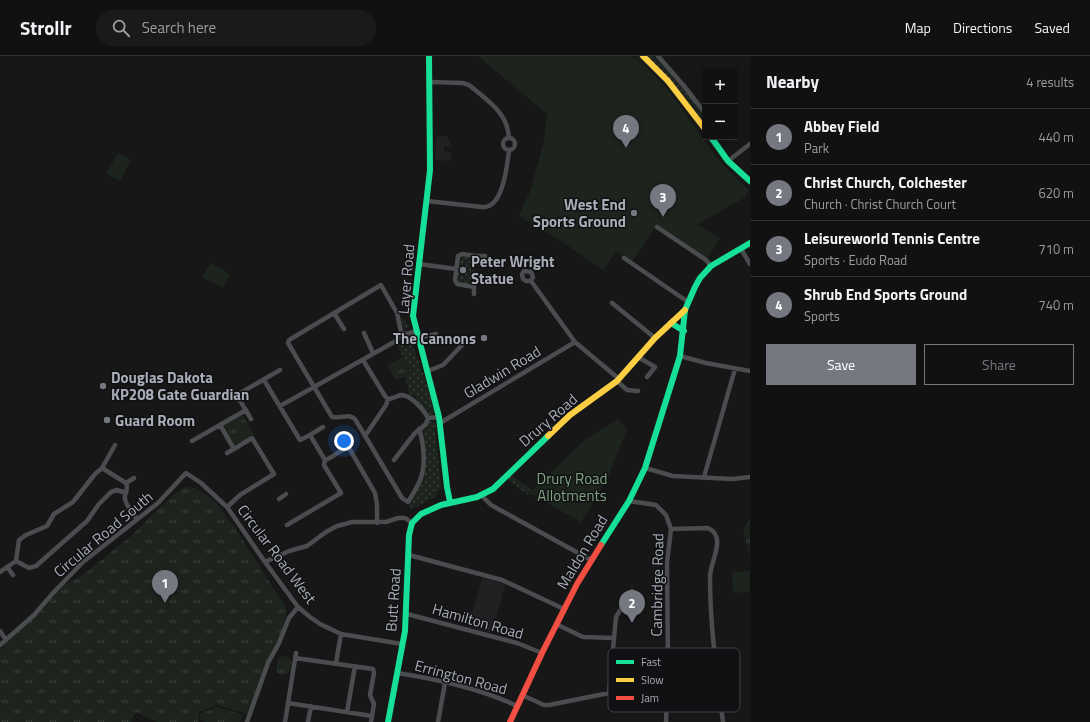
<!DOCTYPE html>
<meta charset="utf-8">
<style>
body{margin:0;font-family:"Titillium Web",sans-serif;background:#1a1a1a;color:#f1f3f6}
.controls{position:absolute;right:12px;top:12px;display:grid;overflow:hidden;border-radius:0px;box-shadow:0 4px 16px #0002}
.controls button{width:36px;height:36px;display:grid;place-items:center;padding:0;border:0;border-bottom:1px solid #303131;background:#111;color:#f1f3f6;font:20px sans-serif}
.you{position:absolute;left:344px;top:385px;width:14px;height:14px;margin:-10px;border:3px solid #fff;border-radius:50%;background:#1a73e8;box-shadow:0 0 0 6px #1a73e833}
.badge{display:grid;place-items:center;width:26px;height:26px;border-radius:50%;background:#757880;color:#fff;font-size:13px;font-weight:700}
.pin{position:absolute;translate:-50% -33px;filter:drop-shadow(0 1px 2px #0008)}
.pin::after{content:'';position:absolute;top:21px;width:14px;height:12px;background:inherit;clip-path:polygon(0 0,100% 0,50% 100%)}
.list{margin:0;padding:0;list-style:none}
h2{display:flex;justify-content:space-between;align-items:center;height:52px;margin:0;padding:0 16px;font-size:17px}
h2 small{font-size:13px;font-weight:400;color:#9c9d9f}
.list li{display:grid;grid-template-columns:26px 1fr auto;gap:12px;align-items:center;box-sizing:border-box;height:56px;padding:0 16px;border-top:1px solid #303131}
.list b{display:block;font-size:15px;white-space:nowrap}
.list p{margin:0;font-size:13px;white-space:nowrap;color:#9c9d9f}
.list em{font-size:13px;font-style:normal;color:#9c9d9f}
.actions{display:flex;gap:8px;padding:12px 16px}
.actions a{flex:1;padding:9px 0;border:1px solid #757880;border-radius:0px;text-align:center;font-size:14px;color:#757880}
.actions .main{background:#757880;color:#fff}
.icon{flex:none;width:22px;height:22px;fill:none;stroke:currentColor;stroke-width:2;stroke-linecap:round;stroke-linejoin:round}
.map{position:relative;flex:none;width:750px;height:666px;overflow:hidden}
header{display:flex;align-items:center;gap:24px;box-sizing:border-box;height:56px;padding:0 20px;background:#111;border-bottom:1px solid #303131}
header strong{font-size:19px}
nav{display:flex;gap:22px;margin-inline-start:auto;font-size:14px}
.search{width:280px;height:36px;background:#1a1a1a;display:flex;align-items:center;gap:10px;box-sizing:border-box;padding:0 14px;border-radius:22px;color:#9c9d9f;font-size:15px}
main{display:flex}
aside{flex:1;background:#111}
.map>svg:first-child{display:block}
.built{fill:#212123}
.grass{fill:url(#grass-dots)}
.park{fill:url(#park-tufts)}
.garden{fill:#1d241e}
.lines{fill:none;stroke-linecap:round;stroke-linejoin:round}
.street{stroke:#4b4c50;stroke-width:4.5}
.fast{stroke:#16e098;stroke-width:6}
.slow{stroke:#ffcf43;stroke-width:6}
.jam{stroke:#f24e42;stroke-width:6}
.poi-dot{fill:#757880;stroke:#111113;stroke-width:1.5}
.labels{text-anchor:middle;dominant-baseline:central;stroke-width:3;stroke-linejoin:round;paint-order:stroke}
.poi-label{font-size:15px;font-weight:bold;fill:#a8adb8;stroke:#111113;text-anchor:start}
.street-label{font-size:15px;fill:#a8adb8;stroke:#111113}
.park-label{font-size:15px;fill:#7fa381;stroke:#111113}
.key{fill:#111113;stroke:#3e4045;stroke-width:1}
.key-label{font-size:11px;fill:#a8adb8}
</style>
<header>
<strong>Strollr</strong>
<div class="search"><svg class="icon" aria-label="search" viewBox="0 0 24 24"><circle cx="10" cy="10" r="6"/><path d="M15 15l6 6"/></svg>Search here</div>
<nav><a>Map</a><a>Directions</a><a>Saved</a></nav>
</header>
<main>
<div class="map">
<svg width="750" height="666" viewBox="0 0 750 666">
<defs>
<pattern id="grass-dots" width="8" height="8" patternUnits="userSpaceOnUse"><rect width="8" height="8" fill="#1d241e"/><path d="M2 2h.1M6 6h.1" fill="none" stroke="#3b413d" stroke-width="1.8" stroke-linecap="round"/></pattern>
<pattern id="park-tufts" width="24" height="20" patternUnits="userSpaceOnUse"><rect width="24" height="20" fill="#1d241e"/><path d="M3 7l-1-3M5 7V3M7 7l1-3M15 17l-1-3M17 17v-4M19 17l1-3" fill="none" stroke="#3b413d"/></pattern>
</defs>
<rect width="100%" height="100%" fill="#171717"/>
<path class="built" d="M438,80H446L450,85V90H444V96L451,97V105L435,104L436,83Z
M482,522L505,528L492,577L468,571Z"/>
<path class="grass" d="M635,0H640C665,20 686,50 705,76V80C684,51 664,21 635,0Z
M647,0H654L685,32L705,60V67L678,33Z
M706,81H709L740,119L750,128V131L724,106Z
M464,200L471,201L473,203L472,206L475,207L474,219L469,228L459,227L456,221H458V214L463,216L465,215V214L463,212H458L461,203Z
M401,259L407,267H409V272L403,273Z
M407,284L413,290L428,332L434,356L432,359H429L427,354L417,346V342L413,339H410L405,321L412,318L397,289Z
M430,365L436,367L437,370L435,372L441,432L435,441L410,454V444L423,423L424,384L422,374L427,366Z
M512,419L531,434L528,439L507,423Z"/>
<path class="park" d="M403,301L413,319L395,323L387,309Z
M242,358L254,378L234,389L223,369Z
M185,431L196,432L216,446L237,475L287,553L282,581L268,610L250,659L217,649L199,656L198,666H157L136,656L131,666H0V593L37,559L64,529L83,519L131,480L173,439Z
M750,464V502L743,473Z
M283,600H286L292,607L289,616L282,620L276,615L278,602Z
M217,651L243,659L240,666H205L200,664V658Z"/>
<path class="garden" d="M478,0H632C667,25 690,65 715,99C725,112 737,123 749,134L744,142L698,168L720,183L707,203L657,169L632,206L617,195L603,214L564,187L519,160L531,133L544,85L547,58Z
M118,97L131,104L120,125L106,118Z
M210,207L230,218L223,232L202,221Z
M618,363L627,373L608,421L581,466L529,437L586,383Z
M750,515V536L733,537L732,516Z"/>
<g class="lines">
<path class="street" d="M658,0L684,30L705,57
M429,26L463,27L469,29C487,44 508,57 509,82
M503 88a6 6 0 1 1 12 0a6 6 0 1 1-12 0Z
M728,105L750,88
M427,145L482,151C503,153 507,110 509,95
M657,171L706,204L711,210
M741,193L750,208
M624,202L688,246
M476,207L477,200H485
M419,208L456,213
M475,224L474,231L457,228L455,224L458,200L462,198L477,200
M531,225H526L523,223L522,218L524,215L531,216L533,221L531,225L575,286L619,323
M474,238V231
M612,247L655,282
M334,257L344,273
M417,275L406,278L401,276L397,257L381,229L289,284L288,287L332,361C341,363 348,357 355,363L402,442L408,446C412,439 417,432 420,424C426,410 424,388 419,373
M364,277L373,297
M419,282L436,278
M680,300L706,307L750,315
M638,301L655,311L647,321
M363,304L385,340L388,343
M428,315L443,309L464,287
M264,324L300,384L310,379L325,404C333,402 340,393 349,392L375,437L377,449V467
M617,325L627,334L638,335
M240,345L237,339L280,314
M242,348L251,363
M280,350L396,285L403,277
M440,367L575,286
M220,369L234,393L252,382L274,418L240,439L227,451
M310,379L323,371
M365,380L386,349L388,343C393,343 396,340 401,339C411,339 424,354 428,362L439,361
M192,385L246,354
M227,397L234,393
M394,404L415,377L426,368L428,362
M102,412L115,389
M645,412L673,420L732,423L750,421
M704,421L735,313
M126,427L134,422
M482,440L491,449L591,504
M279,443L286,438
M629,445L656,449L666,459L671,473L667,507L668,608L666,666
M287,469L341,437L324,409L325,404
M671,473L708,472C728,481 709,507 710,522C710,571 717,619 723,666
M409,499L502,524L564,553
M16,505L29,512L36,510L87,465L99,448L111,436L117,434L126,437
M265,506L289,495L307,490L326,476L337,470L345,468L352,466H386L398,462H405L412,467
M7,511L13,519
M0,516L16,505L19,484L26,479L47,470L54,458L73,446L95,418L102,412L126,427C129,433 124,437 125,443C126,450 133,457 137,463
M407,558L517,587L542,597
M0,575L6,584
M614,582L616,561L632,535
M0,589L34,559L53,537L83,506L158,447L186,417L201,427L227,451L265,506L298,551L310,561L320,568L341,578L402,588
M295,602L373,613L374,617L370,639L374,648L371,666
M336,607L341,578
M397,617C437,623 481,633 517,650
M522,639L544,649H549L609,637L614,582L583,581L556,568
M288,647L372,660
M347,656L355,610
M247,666L268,607L279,587L289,562L298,551
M285,666L296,597
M308,666L311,650
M438,666L445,627"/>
<path class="fast" d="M429,0L430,114L413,260L439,361L447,431L450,446
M711,81L728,105L750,125
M671,267L684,275
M601,489L629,445L645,412L680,300L685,254L695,231L700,222L711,210L750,187
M388,666L405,575L409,479L412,467L421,458L441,449L477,441L493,433L548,380"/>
<path class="slow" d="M643,0L668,25L705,73
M548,380L570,359L617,325L655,282L685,254"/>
<path class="jam" d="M510,666L542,597L577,528L601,489"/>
</g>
<g class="poi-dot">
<circle cx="634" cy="157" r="4"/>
<circle cx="463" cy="214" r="4"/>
<circle cx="484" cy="282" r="4"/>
<circle cx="103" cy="330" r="4"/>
<circle cx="107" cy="364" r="4"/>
</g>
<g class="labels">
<g class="poi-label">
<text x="626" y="148" text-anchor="end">West End<tspan x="626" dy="17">Sports Ground</tspan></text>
<text x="471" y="205">Peter Wright<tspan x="471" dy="17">Statue</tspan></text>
<text x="476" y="282" text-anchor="end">The Cannons</text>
<text x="111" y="321">Douglas Dakota<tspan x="111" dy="17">KP208 Gate Guardian</tspan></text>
<text x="115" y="364">Guard Room</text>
</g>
<g class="street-label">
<text transform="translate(406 223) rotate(-85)">Layer Road</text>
<text transform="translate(502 316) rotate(-31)">Gladwin Road</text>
<text transform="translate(548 364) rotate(-41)">Drury Road</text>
<text transform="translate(103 478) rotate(-40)">Circular Road South</text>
<text transform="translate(582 496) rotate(-59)">Maldon Road</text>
<text transform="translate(277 498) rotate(53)">Circular Road West</text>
<text transform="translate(657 529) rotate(-89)">Cambridge Road</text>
<text transform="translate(393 544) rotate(-86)">Butt Road</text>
<text transform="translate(478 565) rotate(16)">Hamilton Road</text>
<text transform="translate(461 621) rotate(15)">Errington Road</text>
</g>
<g class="park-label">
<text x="572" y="422">Drury Road<tspan x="572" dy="17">Allotments</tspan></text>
</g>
</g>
<rect x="608" y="592" width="132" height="64" rx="6" class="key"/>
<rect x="616" y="604" width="18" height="4" fill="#16e098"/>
<rect x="616" y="622" width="18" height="4" fill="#ffcf43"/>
<rect x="616" y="640" width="18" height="4" fill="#f24e42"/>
<g class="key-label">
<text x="641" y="610">Fast</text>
<text x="641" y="628">Slow</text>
<text x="641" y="646">Jam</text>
</g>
</svg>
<div class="controls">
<button>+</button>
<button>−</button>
</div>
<div class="you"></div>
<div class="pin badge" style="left:165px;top:547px">1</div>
<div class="pin badge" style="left:632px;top:567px">2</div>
<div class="pin badge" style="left:663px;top:161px">3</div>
<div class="pin badge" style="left:626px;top:92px">4</div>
</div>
<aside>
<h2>Nearby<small>4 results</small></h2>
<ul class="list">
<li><span class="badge">1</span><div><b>Abbey Field</b><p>Park</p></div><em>440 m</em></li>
<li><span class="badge">2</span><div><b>Christ Church, Colchester</b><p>Church · Christ Church Court</p></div><em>620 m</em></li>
<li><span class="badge">3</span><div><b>Leisureworld Tennis Centre</b><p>Sports · Eudo Road</p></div><em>710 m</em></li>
<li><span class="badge">4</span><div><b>Shrub End Sports Ground</b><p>Sports</p></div><em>740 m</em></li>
</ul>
<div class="actions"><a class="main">Save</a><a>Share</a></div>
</aside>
</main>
